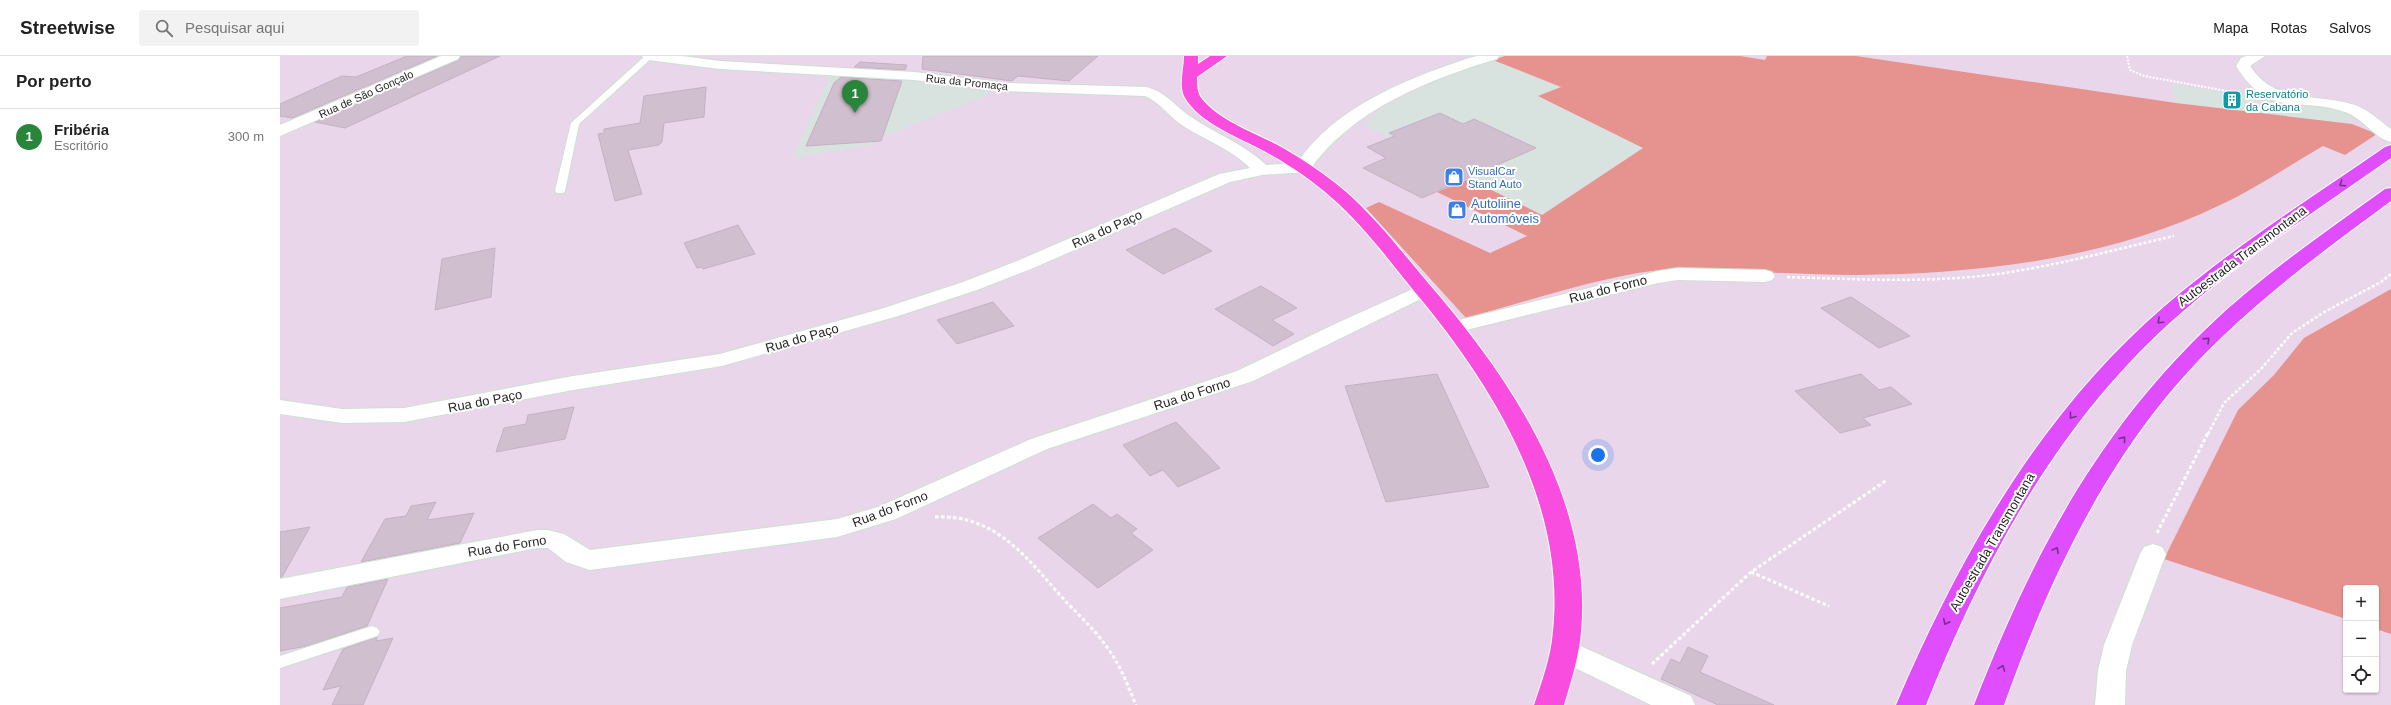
<!DOCTYPE html>
<html lang="pt">
<meta charset="utf-8">
<style>
body{margin:0;font-family:Helvetica,sans-serif;background:#f2f2f2;color:#222}
.controls{position:absolute;right:12px;bottom:12px;display:grid;overflow:hidden;border-radius:4px;box-shadow:0 1px 3px #0004}
.controls button{width:36px;height:36px;display:grid;place-items:center;padding:0;border:0;border-bottom:1px solid #e0e0e0;background:#fff;color:#222;font:20px sans-serif}
.you{position:absolute;left:1318px;top:399px;width:14px;height:14px;margin:-10px;border:3px solid #fff;border-radius:50%;background:#1a73e8;box-shadow:0 0 0 6px #1a73e833}
.badge{display:grid;place-items:center;width:26px;height:26px;border-radius:50%;background:#28853a;color:#fff;font-size:13px;font-weight:700}
.pin{position:absolute;translate:-50% -33px;filter:drop-shadow(0 1px 2px #0008)}
.pin::after{content:'';position:absolute;top:21px;width:14px;height:12px;background:inherit;clip-path:polygon(0 0,100% 0,50% 100%)}
.list{margin:0;padding:0;list-style:none}
h2{display:flex;justify-content:space-between;align-items:center;height:52px;margin:0;padding:0 16px;font-size:17px}
h2 small{font-size:13px;font-weight:400;color:#767676}
.list li{display:grid;grid-template-columns:26px 1fr auto;gap:12px;align-items:center;box-sizing:border-box;height:56px;padding:0 16px;border-top:1px solid #e0e0e0}
.list b{display:block;font-size:15px;white-space:nowrap}
.list p{margin:0;font-size:13px;white-space:nowrap;color:#767676}
.list em{font-size:13px;font-style:normal;color:#767676}
.icon{flex:none;width:22px;height:22px;fill:none;stroke:currentColor;stroke-width:2;stroke-linecap:round;stroke-linejoin:round}
.map{position:relative;flex:none;width:2111px;height:649px;overflow:hidden}
header{display:flex;align-items:center;gap:24px;box-sizing:border-box;height:56px;padding:0 20px;background:#fff;border-bottom:1px solid #e0e0e0}
header strong{font-size:19px}
nav{display:flex;gap:22px;margin-inline-start:auto;font-size:14px}
.search{width:280px;height:36px;background:#f2f2f2;display:flex;align-items:center;gap:10px;box-sizing:border-box;padding:0 14px;border-radius:4px;color:#767676;font-size:15px}
main{display:flex}
aside{flex:1;background:#fff}
.map>svg:first-child{display:block}
.industrial{fill:#d8e2df}
.green{fill:#e6928e}
.building{fill:#cfbfcf;stroke:#c5b0c5}
.lines{fill:none;stroke-linecap:round;stroke-linejoin:round}
.service-casing{stroke:#cce1d0;stroke-width:2}
.minor-casing{stroke:#cce1d0;stroke-width:2}
.tertiary-casing{stroke:#cce1d0;stroke-width:2}
.primary-casing{stroke:#fff;stroke-width:2}
.motorway-casing{stroke:#fff;stroke-width:2}
.path-far2{stroke:#fff;stroke-width:2;stroke-dasharray:2 1.5;stroke-linecap:butt}
.path-far1{stroke:#fff;stroke-width:2.5;stroke-dasharray:3 2;stroke-linecap:butt}
.path{stroke:#fff;stroke-width:3;stroke-dasharray:3.5 2.5;stroke-linecap:butt}
.service{fill:#fff;fill-rule:evenodd}
.minor{fill:#fff;fill-rule:evenodd}
.tertiary{fill:#fff;fill-rule:evenodd}
.primary{fill:#f84dde;fill-rule:evenodd}
.motorway{fill:#df4dff;fill-rule:evenodd}
.oneway{stroke:#70367d}
.labels{text-anchor:middle;dominant-baseline:central;stroke-width:4;stroke-linejoin:round;paint-order:stroke}
.far-street-label{font-size:11px;fill:#262626;stroke:#fff}
.far-culture-label{font-size:11px;fill:#0d838f;stroke:#fff;text-anchor:start}
.far-shop-label{font-size:11px;fill:#366cbe;stroke:#fff;text-anchor:start}
.shop-label{font-size:13px;fill:#366cbe;stroke:#fff;text-anchor:start}
.street-label{font-size:13px;fill:#262626;stroke:#fff}
</style>
<header>
<strong>Streetwise</strong>
<div class="search"><svg class="icon" aria-label="search" viewBox="0 0 24 24"><circle cx="10" cy="10" r="6"/><path d="M15 15l6 6"/></svg>Pesquisar aqui</div>
<nav><a>Mapa</a><a>Rotas</a><a>Salvos</a></nav>
</header>
<main>
<aside>
<h2>Por perto<small></small></h2>
<ul class="list">
<li><span class="badge">1</span><div><b>Fribéria</b><p>Escritório</p></div><em>300 m</em></li>
</ul>
</aside>
<div class="map">
<svg width="2111" height="649" viewBox="0 0 2111 649">
<rect width="100%" height="100%" fill="#ead6eb"/>
<path class="industrial" d="M1213,4L1281,31L1259,41L1363,92L1262,159L1084,69L1106,49L1165,21Z
M554,18L610,22L715,36L602,81L601,85L592,89L512,102L548,24Z
M1892,28L2060,53L2068,55L2072,68L1896,47Z"/>
<path class="green" d="M1225,0H1460L1485,4L1487,0H1576L1896,47L2072,68L2097,78L2065,99L2043,90C2008,110 1975,133 1938,150C1827,203 1700,218 1577,219C1533,219 1488,216 1444,215C1420,214 1396,212 1372,215C1313,223 1245,246 1186,262L1086,152L1099,146L1210,197L1247,180L1157,136L1189,123L1262,159L1363,92L1258,40L1281,31L1213,4Z
M2111,233V578L2096,573V532H2066V563L1884,503L1958,354L1994,319L2024,282Z"/>
<path class="building" d="M127,0H157L12,62L0,60V48L62,20L76,21Z
M181,0H220L65,72L35,66L179,4Z
M643,0H818L789,25L738,20L732,25L642,13Z
M580,6L627,9L625,14L574,11Z
M561,21L622,25L601,85L526,90L554,27Z
M426,31L424,61L384,67L382,86L379,89L348,94L362,138L335,145L318,78L324,77V73L360,67L364,40Z
M1160,57L1183,68L1194,63L1256,92L1142,142L1083,112L1106,102L1087,91L1115,80L1109,77Z
M458,169L475,198L423,213L422,211L417,212L404,187Z
M895,172L932,195L883,218L846,194Z
M215,192L211,241L155,254L162,203Z
M981,230L1017,252L992,264L1014,278L993,290L935,253Z
M1571,241L1630,280L1599,292L1541,252Z
M713,246L734,270L677,288L657,264Z
M1157,318L1209,431L1106,446L1065,330Z
M1581,318L1599,334L1611,331L1632,348L1583,362L1591,369L1560,377L1515,335Z
M294,351L285,383L216,396L224,372L246,368L248,359Z
M896,366L940,412L898,431L883,414L870,420L843,389Z
M156,446L147,464L194,457L180,487L81,506L105,463L126,460L131,450Z
M813,448L831,462L837,458L857,473L851,477L873,494L818,532L758,482Z
M30,471L2,521H0V476Z
M108,523L87,570L27,590L0,595V552L62,541L67,531Z
M97,581L96,585L113,582L83,649H52L61,630L43,634L63,593Z
M1408,591L1428,600L1420,616L1494,649H1438L1381,623L1391,603L1400,607Z"/>
<g class="lines">
<g class="service-casing">
<path id="service" d="M365,0H374L299,68L285,135L283,137H277L275,135L291,67Z
M92,570L97,572L100,576L97,580L0,612V600Z"/>
</g>
<g class="minor-casing">
<path id="minor" d="M361,0H402L440,5L634,16L725,27L866,31C886,36 895,50 911,61C936,78 964,88 986,109L1017,107C1055,51 1124,24 1186,3L1197,0H1219L1217,3C1147,24 1071,54 1028,116L982,119L950,126L751,213L697,234L618,260L442,310L293,334L124,366L62,367L0,358V344L62,353L124,352L293,320L440,298L604,252L683,226L737,205L939,118L970,112C950,92 922,83 899,67C887,58 879,46 865,40L725,35L634,24L440,13L368,4Z
M1966,0H1985L1970,10C1996,49 2036,37 2075,49C2089,54 2100,65 2111,73V86C2094,82 2083,62 2065,56C2017,40 1989,63 1956,10L1961,2Z
M1398,212L1485,214L1492,216L1495,220L1492,224L1485,226L1398,224L1378,227L1174,277L1167,275L1164,271L1167,267L1378,215Z
M1144,228L1151,230L1154,234L1151,238L973,325L767,393L616,463L557,481L310,514L286,506L268,492H257L0,543V523L257,474H267L284,478L310,494L557,463L598,451L751,383L957,315L1057,267Z
M1873,488L1882,491L1886,498L1852,589L1846,615L1845,649H1815L1818,615L1824,589L1860,498L1864,491Z
M1285,583L1411,640L1415,649H1371L1275,602L1271,594L1275,586Z"/>
</g>
<g class="tertiary-casing">
<path id="tertiary" d="M161,0H180L178,3L0,80V69Z"/>
</g>
<g class="primary-casing">
<path id="primary" d="M904,0H918V8L930,0H947L917,21C917,29 917,37 922,43C942,67 977,77 1003,92C1024,104 1046,119 1065,135C1096,162 1122,196 1149,228C1231,323 1313,444 1301,576C1299,601 1291,625 1284,649H1254C1262,625 1271,601 1273,575C1286,447 1213,329 1134,235C1108,203 1083,169 1052,142C1034,126 1014,112 993,100C967,84 919,69 904,40C899,28 904,12 904,0Z"/>
</g>
<g class="motorway-casing">
<path id="motorway" d="M2111,89V102C2040,152 1966,200 1901,257C1780,362 1705,502 1646,649H1616C1680,499 1761,356 1886,249C1955,190 2031,142 2105,91Z
M2111,132V145C2053,188 1995,230 1943,280C1836,381 1773,512 1724,649H1694C1750,505 1814,381 1926,273C1981,220 2044,177 2105,133Z"/>
</g>
<path class="path-far2" d="M1847,0L1850,14L1864,20L1958,37"/>
<path class="path-far1" d="M1507,221C1575,223 1643,227 1710,219C1772,211 1833,194 1894,180
M1928,378L1944,347L1981,313L2012,277L2046,255L2101,226L2111,218"/>
<path class="path" d="M655,461C713,458 744,498 779,538C795,556 815,573 829,594C841,611 848,630 856,649
M1877,477L1928,377
M1471,516L1549,550
M1372,608L1471,516L1607,424"/>
<use href="#service" class="service"/>
<use href="#minor" class="minor"/>
<use href="#tertiary" class="tertiary"/>
<use href="#primary" class="primary"/>
<use href="#motorway" class="motorway"/>
</g>
<defs><path id="oneway-chevron" d="M-2-3.5L2.5 0L-2 3.5" fill="none" stroke-width="1.6" stroke-linecap="round" stroke-linejoin="round"/></defs>
<g class="oneway">
<use href="#oneway-chevron" transform="translate(2062 128) rotate(146)"/>
<use href="#oneway-chevron" transform="translate(1880 265) rotate(137)"/>
<use href="#oneway-chevron" transform="translate(1927 284) rotate(-44)"/>
<use href="#oneway-chevron" transform="translate(1792 360) rotate(128)"/>
<use href="#oneway-chevron" transform="translate(1843 383) rotate(-52)"/>
<use href="#oneway-chevron" transform="translate(1776 494) rotate(-62)"/>
<use href="#oneway-chevron" transform="translate(1666 566) rotate(116)"/>
<use href="#oneway-chevron" transform="translate(1722 612) rotate(-69)"/>
</g>
<defs>
<g id="building-square" transform="scale(1)"><rect x="-9" y="-9" width="18" height="18" rx="4" fill="#0f9aa8" stroke="#fff"/><path d="M-4-6H4V6H1V3H-1V6H-4ZM-2.5-4.3h1.7v1.8h-1.7ZM.8-4.3h1.7v1.8H.8ZM-2.5-1h1.7V.8h-1.7ZM.8-1h1.7V.8H.8Z" fill="#fff"/></g>
<g id="shop-square" transform="scale(1)"><rect x="-9" y="-9" width="18" height="18" rx="4" fill="#3f7fe0" stroke="#fff"/><path d="M-5-2.5h2.3a2.7 3.5 0 0 1 5.4 0H5L5.5 6h-11ZM-1.5-2.5h3a1.5 2.3 0 0 0-3 0Z" fill="#fff"/></g>
</defs>
<g fill-rule="evenodd">
<use href="#building-square" x="1952" y="44"/>
<use href="#shop-square" x="1174" y="121"/>
<use href="#shop-square" x="1177" y="154"/>
</g>
<g class="labels">
<g class="far-street-label">
<text transform="translate(687 26) rotate(6)">Rua da Promaça</text>
<text transform="translate(86 38) rotate(-24)">Rua de São Gonçalo</text>
</g>
<g class="far-culture-label">
<text x="1966" y="38">Reservatório<tspan x="1966" dy="13">da Cabana</tspan></text>
</g>
<g class="far-shop-label">
<text x="1188" y="115">VisualCar<tspan x="1188" dy="13">Stand Auto</tspan></text>
</g>
<g class="shop-label">
<text x="1191" y="147">Autoliine<tspan x="1191" dy="15">Automóveis</tspan></text>
</g>
<g class="street-label">
<text transform="translate(827 173) rotate(-24)">Rua do Paço</text>
<text transform="translate(1962 200) rotate(-37)">Autoestrada Transmontana</text>
<text transform="translate(1328 233) rotate(-14)">Rua do Forno</text>
<text transform="translate(522 282) rotate(-16)">Rua do Paço</text>
<text transform="translate(912 338) rotate(-18)">Rua do Forno</text>
<text transform="translate(205 345) rotate(-11)">Rua do Paço</text>
<text transform="translate(610 453) rotate(-21)">Rua do Forno</text>
<text transform="translate(1712 486) rotate(-60)">Autoestrada Transmontana</text>
<text transform="translate(227 490) rotate(-9)">Rua do Forno</text>
</g>
</g>
</svg>
<div class="controls">
<button>+</button>
<button>−</button>
<button><svg class="icon" aria-label="locate" viewBox="0 0 24 24"><circle cx="12" cy="12" r="6"/><path d="M12 2v4M12 18v4M2 12h4M18 12h4"/></svg></button>
</div>
<div class="you"></div>
<div class="pin badge" style="left:575px;top:57px">1</div>
</div>
</main>
